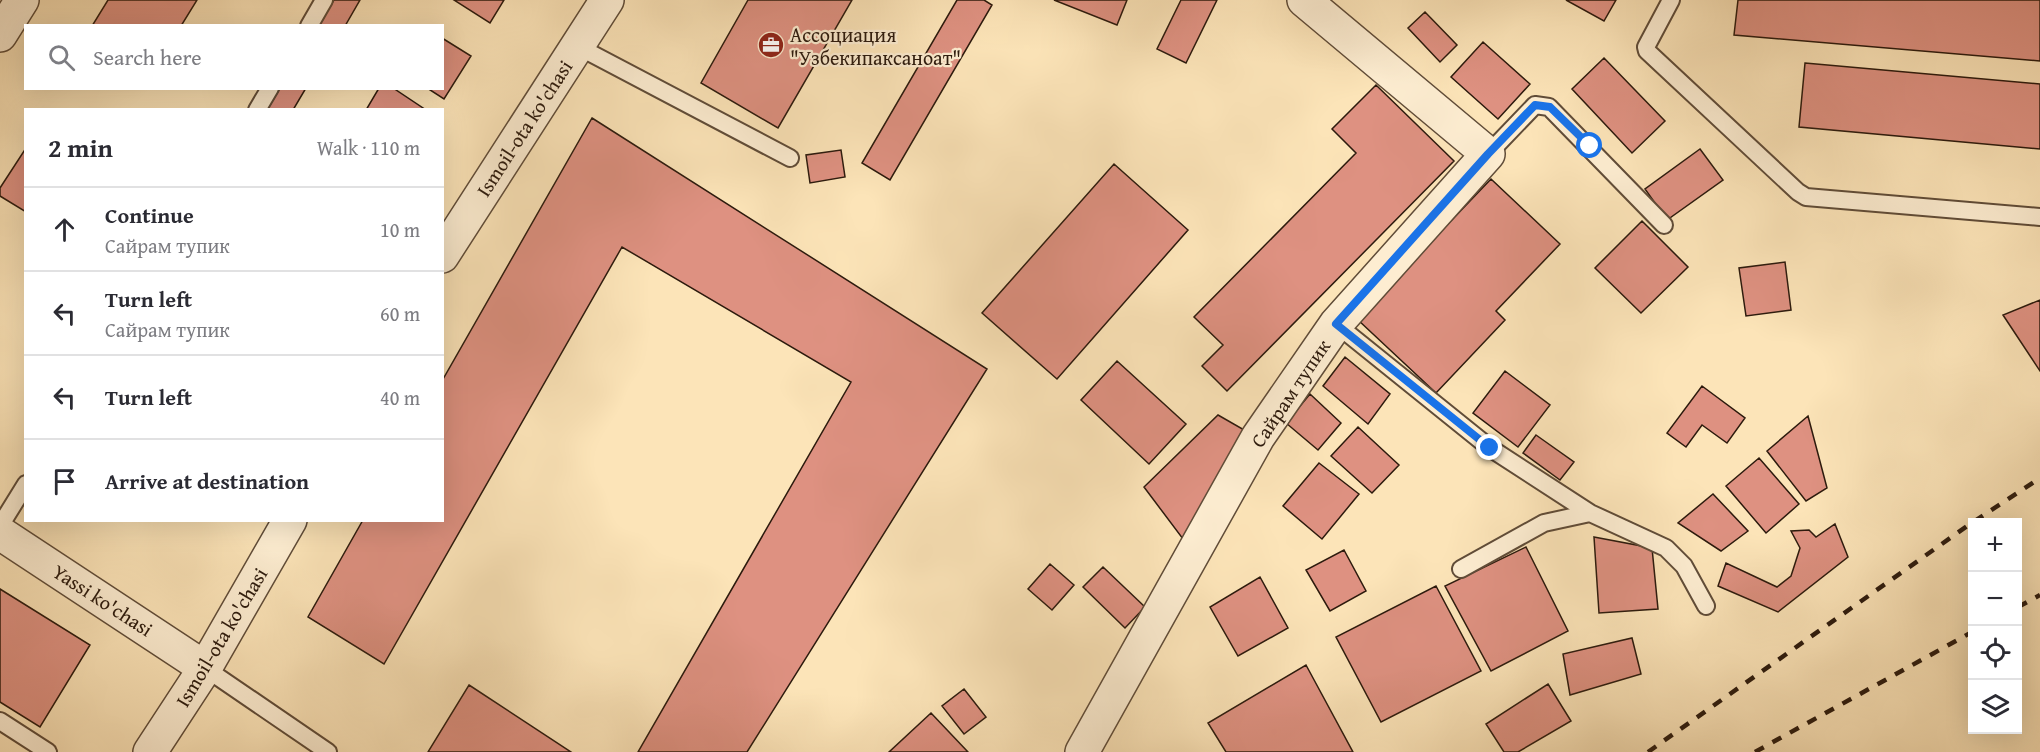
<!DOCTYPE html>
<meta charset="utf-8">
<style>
body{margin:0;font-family:"Gentium Book Plus",serif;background:#f7f7f7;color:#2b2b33}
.controls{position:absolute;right:18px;bottom:18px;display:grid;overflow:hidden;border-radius:0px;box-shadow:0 6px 24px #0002}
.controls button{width:54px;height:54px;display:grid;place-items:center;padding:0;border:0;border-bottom:2px solid #e1e1e2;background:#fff;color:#2b2b33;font:30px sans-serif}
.stop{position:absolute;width:18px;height:18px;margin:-14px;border:4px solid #1a73e8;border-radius:50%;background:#fff}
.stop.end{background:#1a73e8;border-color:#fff;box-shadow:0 2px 6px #0008}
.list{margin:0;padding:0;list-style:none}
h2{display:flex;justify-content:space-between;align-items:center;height:78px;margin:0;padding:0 24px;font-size:26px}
h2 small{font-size:20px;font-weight:400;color:#7c7c81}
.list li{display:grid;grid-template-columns:39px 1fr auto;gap:18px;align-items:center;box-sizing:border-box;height:84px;padding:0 24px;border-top:2px solid #e1e1e2}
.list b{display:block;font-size:22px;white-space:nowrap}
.list p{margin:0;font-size:20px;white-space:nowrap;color:#7c7c81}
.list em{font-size:20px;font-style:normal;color:#7c7c81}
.icon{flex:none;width:33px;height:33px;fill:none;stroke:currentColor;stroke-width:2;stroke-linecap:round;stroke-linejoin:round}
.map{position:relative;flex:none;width:2040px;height:752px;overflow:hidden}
.search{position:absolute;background:#fff;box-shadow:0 6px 24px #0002;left:24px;top:24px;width:420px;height:66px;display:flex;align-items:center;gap:15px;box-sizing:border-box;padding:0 21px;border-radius:0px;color:#7c7c81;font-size:22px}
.panel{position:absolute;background:#fff;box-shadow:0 6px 24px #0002;left:24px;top:108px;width:420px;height:414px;border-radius:0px}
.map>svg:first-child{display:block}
.building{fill:#de9181;stroke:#2c1a0d;stroke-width:1.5}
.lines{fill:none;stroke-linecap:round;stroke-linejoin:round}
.service-casing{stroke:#604c38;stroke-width:20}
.minor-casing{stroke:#604c38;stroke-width:36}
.tertiary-casing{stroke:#604c38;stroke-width:36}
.service{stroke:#fdedd1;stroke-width:16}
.minor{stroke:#fdedd1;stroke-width:33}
.tertiary{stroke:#fdedd1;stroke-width:33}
.rail{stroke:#2c1a0d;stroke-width:4.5;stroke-dasharray:10 10;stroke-linecap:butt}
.route{stroke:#1a73e8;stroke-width:8}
.labels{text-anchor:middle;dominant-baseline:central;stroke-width:4.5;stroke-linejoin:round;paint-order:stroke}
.poi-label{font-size:20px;fill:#2c1a0d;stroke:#fdedd1;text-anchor:start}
.street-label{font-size:20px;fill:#2c1a0d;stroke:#fdedd1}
</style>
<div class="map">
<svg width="2040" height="752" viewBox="0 0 2040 752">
<rect width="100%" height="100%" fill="#fce4b8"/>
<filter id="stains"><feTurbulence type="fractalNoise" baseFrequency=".00333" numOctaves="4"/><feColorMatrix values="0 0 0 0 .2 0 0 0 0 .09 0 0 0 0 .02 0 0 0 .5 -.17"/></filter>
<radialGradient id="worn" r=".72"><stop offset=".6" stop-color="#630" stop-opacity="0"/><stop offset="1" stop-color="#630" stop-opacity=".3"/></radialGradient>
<path class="building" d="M108,0H197L181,26H92Z
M334,0H360L345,26H319Z
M454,0H504L490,23Z
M748,0H852L778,128L701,83Z
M957,0H984L992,5L890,180L862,163Z
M1054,0H1127L1117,25Z
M1181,0H1217L1186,63L1157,49Z
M1566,0H1616L1604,21Z
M1738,0H2040V61L1734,35Z
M1425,12L1457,45L1440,62L1408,28Z
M442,38L471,56L444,99L427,88H442Z
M1483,42L1530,84L1498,119L1451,77Z
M1604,58L1665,121L1632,153L1572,89Z
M1805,63L2040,84V149L1799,127Z
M1376,85L1454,161L1227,391L1202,366L1223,345L1194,317L1356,153L1332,129Z
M280,88H306L293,110H267Z
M379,88H393L426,110H366Z
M592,118L987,369L747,752H638L851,382L622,247L384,664L308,617L363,520H442V381Z
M26,148V212L0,196V188Z
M1700,149L1723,180L1667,220L1645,189Z
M841,150L845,177L810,183L806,155Z
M1114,164L1188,230L1057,379L982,313Z
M1491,179L1560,244L1496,311L1505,320L1436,393L1357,319Z
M1642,221L1688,267L1641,313L1595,268Z
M1785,262L1791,310L1746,316L1739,268Z
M2040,300V371L2003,315Z
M1345,357L1390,394L1368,424L1323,386Z
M1117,361L1186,424L1149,464L1081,400Z
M1505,371L1550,405L1518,447L1473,413Z
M1702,386L1745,418L1727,443L1702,425L1686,447L1667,433Z
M1310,394L1341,423L1318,450L1286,423Z
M1218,415L1246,431L1183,539L1144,487Z
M1808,416L1827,488L1806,501L1767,451Z
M1358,427L1399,465L1372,493L1331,456Z
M1536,435L1574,462L1560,480L1523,453Z
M1759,458L1799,504L1766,533L1726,486Z
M1319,463L1359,494L1322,539L1283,506Z
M1713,494L1748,531L1721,551L1678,523Z
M1835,524L1848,557L1778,612L1718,586L1726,563L1777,587L1791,576L1800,548L1791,531L1809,530L1816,537Z
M1594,537L1652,548L1658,609L1599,613Z
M1526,547L1568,631L1491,671L1445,586Z
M1344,550L1366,591L1330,611L1306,570Z
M1050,564L1074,585L1052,610L1028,589Z
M1103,567L1145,607L1125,628L1083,587Z
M1260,577L1288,628L1238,656L1210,607Z
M1436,586L1481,671L1381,722L1336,637Z
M0,589L90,645L40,727L0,702Z
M1632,638L1641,674L1570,695L1563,654Z
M1306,665L1353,752H1226L1208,723Z
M1548,684L1571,721L1518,752H1504L1486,724Z
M469,685L571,752H428Z
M964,689L986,717L964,734L942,706Z
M931,713L968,752H889Z"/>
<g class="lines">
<g class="service-casing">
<path id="service" d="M1671,0L1646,47L1647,51L1798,192L1806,197L2040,217
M309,26L324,0
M577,46L790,158
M257,110L270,88
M1488,154L1535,105L1549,107L1664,225
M1336,324L1490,448L1590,513L1666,548L1684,566L1706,606
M0,526L26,484
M1461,569L1544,523L1590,513
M205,668L328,752
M0,721L48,752"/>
</g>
<g class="minor-casing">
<path id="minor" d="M442,256L607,0
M0,533L205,668
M150,752L205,668L290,520
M1082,752L1258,437L1336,324L1488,154L1304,0"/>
</g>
<g class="tertiary-casing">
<path id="tertiary" d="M0,35L22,0"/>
</g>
<use href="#service" class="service"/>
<use href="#minor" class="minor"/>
<use href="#tertiary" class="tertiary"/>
<path class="rail" d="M2018,607L2040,595
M1648,752L1970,524L2040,478
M1755,752L1972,632"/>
</g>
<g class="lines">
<path class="route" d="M1490,448L1336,324L1488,154L1535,105L1550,107L1590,146"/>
</g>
<defs>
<g id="office-disc" transform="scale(1.35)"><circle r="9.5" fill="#8f2418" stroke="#fdedd1"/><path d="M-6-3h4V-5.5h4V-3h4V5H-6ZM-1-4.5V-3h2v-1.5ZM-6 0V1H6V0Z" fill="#fff"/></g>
</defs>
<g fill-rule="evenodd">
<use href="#office-disc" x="771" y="45"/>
</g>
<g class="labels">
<g class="poi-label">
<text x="790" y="34">Ассоциация<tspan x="790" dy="23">"Узбекипаксаноат"</tspan></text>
</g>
<g class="street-label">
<text transform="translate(524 128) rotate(-57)">Ismoil-ota ko'chasi</text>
<text transform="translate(1290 393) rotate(-56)">Сайрам тупик</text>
<text transform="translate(103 600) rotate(33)">Yassi ko'chasi</text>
<text transform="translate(221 637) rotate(-59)">Ismoil-ota ko'chasi</text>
</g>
</g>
<rect width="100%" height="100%" filter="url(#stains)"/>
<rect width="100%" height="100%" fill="url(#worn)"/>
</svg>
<div class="controls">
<button>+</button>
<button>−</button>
<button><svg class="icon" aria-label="locate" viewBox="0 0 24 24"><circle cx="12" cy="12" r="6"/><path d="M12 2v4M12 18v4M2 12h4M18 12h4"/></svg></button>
<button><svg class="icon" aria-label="layers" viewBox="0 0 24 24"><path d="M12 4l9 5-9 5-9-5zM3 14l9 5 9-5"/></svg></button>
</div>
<div class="stop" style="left:1590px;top:146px"></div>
<div class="stop end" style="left:1490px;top:448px"></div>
<div class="search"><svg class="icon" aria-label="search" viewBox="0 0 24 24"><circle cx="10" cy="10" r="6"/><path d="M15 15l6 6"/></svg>Search here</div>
<section class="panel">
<h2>2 min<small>Walk · 110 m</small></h2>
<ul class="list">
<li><svg class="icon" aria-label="ahead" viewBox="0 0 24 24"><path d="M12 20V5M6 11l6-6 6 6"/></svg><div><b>Continue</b><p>Сайрам тупик</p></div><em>10 m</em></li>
<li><svg class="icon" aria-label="left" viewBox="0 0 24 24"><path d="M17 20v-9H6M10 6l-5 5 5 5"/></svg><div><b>Turn left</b><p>Сайрам тупик</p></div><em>60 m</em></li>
<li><svg class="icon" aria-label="left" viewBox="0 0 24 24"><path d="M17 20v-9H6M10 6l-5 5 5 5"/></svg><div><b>Turn left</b></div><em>40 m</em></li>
<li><svg class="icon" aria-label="arrive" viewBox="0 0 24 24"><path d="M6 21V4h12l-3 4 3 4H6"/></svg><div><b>Arrive at destination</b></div></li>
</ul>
</section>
</div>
